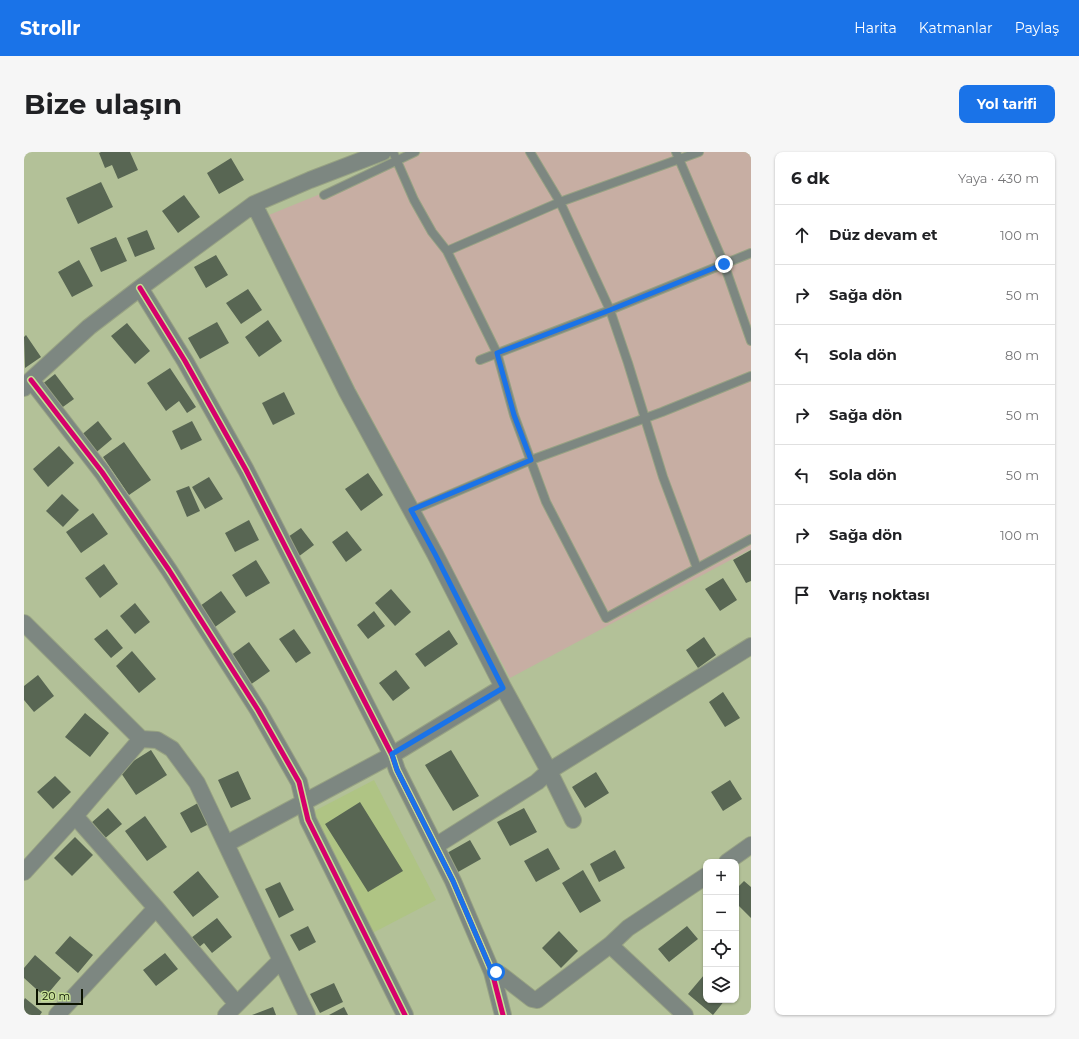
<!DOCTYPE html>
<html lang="tr">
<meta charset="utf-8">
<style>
body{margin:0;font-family:Montserrat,sans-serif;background:#f6f6f6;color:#202124}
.controls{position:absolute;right:12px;bottom:12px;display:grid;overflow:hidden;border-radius:8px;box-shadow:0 1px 3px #0004}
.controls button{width:36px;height:36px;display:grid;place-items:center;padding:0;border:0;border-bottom:1px solid #e0e0e0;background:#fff;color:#202124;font:20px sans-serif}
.scale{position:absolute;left:12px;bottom:10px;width:47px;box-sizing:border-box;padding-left:4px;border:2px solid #0c1300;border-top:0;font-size:11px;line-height:14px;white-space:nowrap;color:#0c1300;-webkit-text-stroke:3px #c5df94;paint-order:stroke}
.stop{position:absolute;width:12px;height:12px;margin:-9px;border:3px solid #1a73e8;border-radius:50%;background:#fff}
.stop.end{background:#1a73e8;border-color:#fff;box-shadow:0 1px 4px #0008}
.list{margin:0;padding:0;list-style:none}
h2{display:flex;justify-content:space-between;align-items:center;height:52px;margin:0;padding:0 16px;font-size:17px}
h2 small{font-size:13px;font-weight:400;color:#757577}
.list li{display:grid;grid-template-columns:26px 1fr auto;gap:12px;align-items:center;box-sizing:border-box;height:60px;padding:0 16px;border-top:1px solid #e0e0e0}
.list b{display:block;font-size:15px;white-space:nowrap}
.list em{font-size:13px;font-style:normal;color:#757577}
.icon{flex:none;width:22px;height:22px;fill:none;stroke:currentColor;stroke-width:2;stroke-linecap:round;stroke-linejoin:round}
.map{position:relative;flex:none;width:727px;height:863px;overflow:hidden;border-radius:8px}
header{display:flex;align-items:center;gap:24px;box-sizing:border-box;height:56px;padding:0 20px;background:#1a73e8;color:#fff}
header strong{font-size:19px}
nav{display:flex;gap:22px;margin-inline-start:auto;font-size:14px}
.intro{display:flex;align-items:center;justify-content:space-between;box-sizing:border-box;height:96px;padding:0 24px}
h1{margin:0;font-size:28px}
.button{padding:10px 18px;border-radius:8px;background:#1a73e8;color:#fff;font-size:14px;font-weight:700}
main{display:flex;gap:24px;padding:0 24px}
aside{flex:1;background:#fff;border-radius:8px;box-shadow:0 1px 3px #0004}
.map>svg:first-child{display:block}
.built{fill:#afc484}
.green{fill:#c7aea3}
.building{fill:#586653}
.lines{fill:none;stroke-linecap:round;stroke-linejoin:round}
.lane-casing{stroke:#97a283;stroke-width:10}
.street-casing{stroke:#97a283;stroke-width:18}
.lane{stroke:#7d8781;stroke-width:8}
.street{stroke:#7d8781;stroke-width:16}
.cycleway-casing{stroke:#c5df94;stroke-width:8}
.cycleway{stroke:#d6006c;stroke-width:5}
.route{stroke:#1a73e8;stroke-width:5}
</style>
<header>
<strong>Strollr</strong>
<nav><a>Harita</a><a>Katmanlar</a><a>Paylaş</a></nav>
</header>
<div class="intro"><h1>Bize ulaşın</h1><a class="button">Yol tarifi</a></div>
<main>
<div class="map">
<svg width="727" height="863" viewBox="0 0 727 863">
<rect width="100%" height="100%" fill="#b3c198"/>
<path class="built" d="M350,628L412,748L337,787L275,667Z"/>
<path class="green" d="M399,0H727V397L486,526L240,65Z"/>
<path class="building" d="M77,0H106L114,18L94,27L88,13L81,16L75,1Z
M207,6L220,28L195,42L183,21Z
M77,30L89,55L54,72L42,46Z
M160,43L176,65L154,81L138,59Z
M123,78L131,97L111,105L103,86Z
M92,85L103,109L77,120L66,96Z
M192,103L204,123L182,136L170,115Z
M55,108L69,134L48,145L34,120Z
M224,137L238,158L217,172L202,151Z
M244,168L258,189L235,205L221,185Z
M193,170L205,191L176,207L164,186Z
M103,171L126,199L111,212L87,184Z
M2,183L17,205L1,216L0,185Z
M146,216L172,255L163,261L155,249L142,259L123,231Z
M31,222L50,247L36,257L17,233Z
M260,240L271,262L249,273L238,251Z
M74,269L88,287L69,303L55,285Z
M168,269L178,288L157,298L148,279Z
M100,290L127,328L105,343L79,305Z
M35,294L50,311L24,335L9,317Z
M344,321L359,343L337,359L321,337Z
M185,325L199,347L181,357L168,335Z
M165,334L176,359L163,365L152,339Z
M38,342L55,358L39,375L22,359Z
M69,361L84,382L57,401L42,380Z
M225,368L235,388L211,400L201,381Z
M277,376L290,393L274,405L261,387Z
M323,379L338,398L322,410L308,390Z
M727,398V429L722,431L709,408Z
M232,408L246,431L222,445L208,423Z
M80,412L94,432L76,446L61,426Z
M699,426L713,448L696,459L681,437Z
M367,437L387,460L371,474L351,451Z
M197,439L212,460L191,475L176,454Z
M111,451L126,470L111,482L96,464Z
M350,459L361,474L344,487L333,473Z
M83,477L99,496L87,506L70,487Z
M270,477L287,501L272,511L255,487Z
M425,478L434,492L401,515L391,502Z
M680,485L692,503L674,516L662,498Z
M225,490L246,519L226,533L206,504Z
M108,499L132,527L115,541L92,514Z
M372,518L386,536L369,549L355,531Z
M14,523L30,544L10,560L0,548V534Z
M699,540L716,566L701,575L685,550Z
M61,561L85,581L66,605L41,585Z
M127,598L143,623L112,643L95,618Z
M427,598L455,644L429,659L401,613Z
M214,619L227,647L207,656L194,628Z
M572,620L585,641L561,656L548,635Z
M31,624L47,640L29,657L13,640Z
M706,628L718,647L699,659L687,640Z
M336,650L379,719L344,740L301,672Z
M174,651L185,672L167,681L156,661Z
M84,656L98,672L79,688L66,672Z
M500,656L513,680L486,694L473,670Z
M121,664L143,695L123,709L101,679Z
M51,685L69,703L48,724L30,706Z
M446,688L457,707L434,720L423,701Z
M524,696L536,717L512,730L500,709Z
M591,698L601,716L575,730L566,712Z
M559,718L577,749L556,761L538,731Z
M174,719L195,745L169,765L149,740Z
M720,729L727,735V766L712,751V737Z
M256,730L270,758L255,766L241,737Z
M193,766L208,785L188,801L180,791L174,796L167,786Z
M284,774L292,790L275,799L266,783Z
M663,774L674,787L645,810L634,797Z
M535,779L554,799L537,816L518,796Z
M46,784L69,803L54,821L31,801Z
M141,801L154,817L132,834L119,818Z
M11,803L37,826L21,845L0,826V816Z
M680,823L682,825V848H701L689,863L664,842Z
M310,831L319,850L296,861L286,842Z
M1,846L18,860L16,863H0V848Z
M249,855L252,863H228Z
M320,855L324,863H305Z"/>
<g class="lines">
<g class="lane-casing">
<path id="lane" d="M369,0L390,48L408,80L423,99L536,50L675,0
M506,0L536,50L586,158L604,211L639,325L673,416
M652,0L700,112L727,189
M300,43L391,0
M423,99L473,201L490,263L522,350L582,466L727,387
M456,208L586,158L727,101
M387,359L507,308L638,260L727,224"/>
</g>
<g class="street-casing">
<path id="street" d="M230,52L323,240L411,402L479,535L525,619L549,668
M116,136L161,209L222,318L368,603L373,618L429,729L468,820L479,863
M7,228L78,320L145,418L234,558L275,630L284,668L381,863
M0,236L7,228L65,175L116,136L230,52L286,28L359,0
M0,471L117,587L133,588L148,597L173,631L283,863
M51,664L132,756L213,852
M202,692L368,603L479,535
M413,693L513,630L525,619L727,494
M703,710L727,693
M0,720L51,664L117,587
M586,793L661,863
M468,820H472L477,823L508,847L513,848L586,793L604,776L682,724
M33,863L132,756
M202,863L257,808"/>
</g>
<use href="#lane" class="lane"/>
<use href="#street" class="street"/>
<g class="cycleway-casing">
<path id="cycleway" d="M116,136L161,209L222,318L368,603L373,618L429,729L468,820L479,863
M7,228L78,320L145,418L234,558L275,630L284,668L381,863"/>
</g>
<use href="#cycleway" class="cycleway"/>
</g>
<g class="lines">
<path class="route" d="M472,820H468L429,729L373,618L368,602L479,536L411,402L387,358L507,308L490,263L473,201L586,158L700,112"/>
</g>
</svg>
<div class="controls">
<button>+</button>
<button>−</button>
<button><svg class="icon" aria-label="locate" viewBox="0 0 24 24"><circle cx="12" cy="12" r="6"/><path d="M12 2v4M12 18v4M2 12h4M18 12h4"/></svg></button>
<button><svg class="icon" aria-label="layers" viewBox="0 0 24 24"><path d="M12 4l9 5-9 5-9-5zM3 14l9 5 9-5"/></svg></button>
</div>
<div class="scale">20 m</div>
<div class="stop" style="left:472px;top:820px"></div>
<div class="stop end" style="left:700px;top:112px"></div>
</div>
<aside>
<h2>6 dk<small>Yaya · 430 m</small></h2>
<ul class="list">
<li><svg class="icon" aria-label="ahead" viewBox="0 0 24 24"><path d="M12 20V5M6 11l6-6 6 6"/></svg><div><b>Düz devam et</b></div><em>100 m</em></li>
<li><svg class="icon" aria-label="right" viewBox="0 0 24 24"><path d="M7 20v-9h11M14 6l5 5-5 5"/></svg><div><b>Sağa dön</b></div><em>50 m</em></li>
<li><svg class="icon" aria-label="left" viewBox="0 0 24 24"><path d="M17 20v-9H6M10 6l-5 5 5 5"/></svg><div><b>Sola dön</b></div><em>80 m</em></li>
<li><svg class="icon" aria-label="right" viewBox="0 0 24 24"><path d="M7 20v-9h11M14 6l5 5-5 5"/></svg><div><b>Sağa dön</b></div><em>50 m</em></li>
<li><svg class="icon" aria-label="left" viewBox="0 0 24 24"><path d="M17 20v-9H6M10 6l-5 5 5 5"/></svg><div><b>Sola dön</b></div><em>50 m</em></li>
<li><svg class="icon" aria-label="right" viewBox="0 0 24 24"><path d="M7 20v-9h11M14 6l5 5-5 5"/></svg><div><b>Sağa dön</b></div><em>100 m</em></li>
<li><svg class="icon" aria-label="arrive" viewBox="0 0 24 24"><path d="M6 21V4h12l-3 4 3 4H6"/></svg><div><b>Varış noktası</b></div></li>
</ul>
</aside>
</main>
